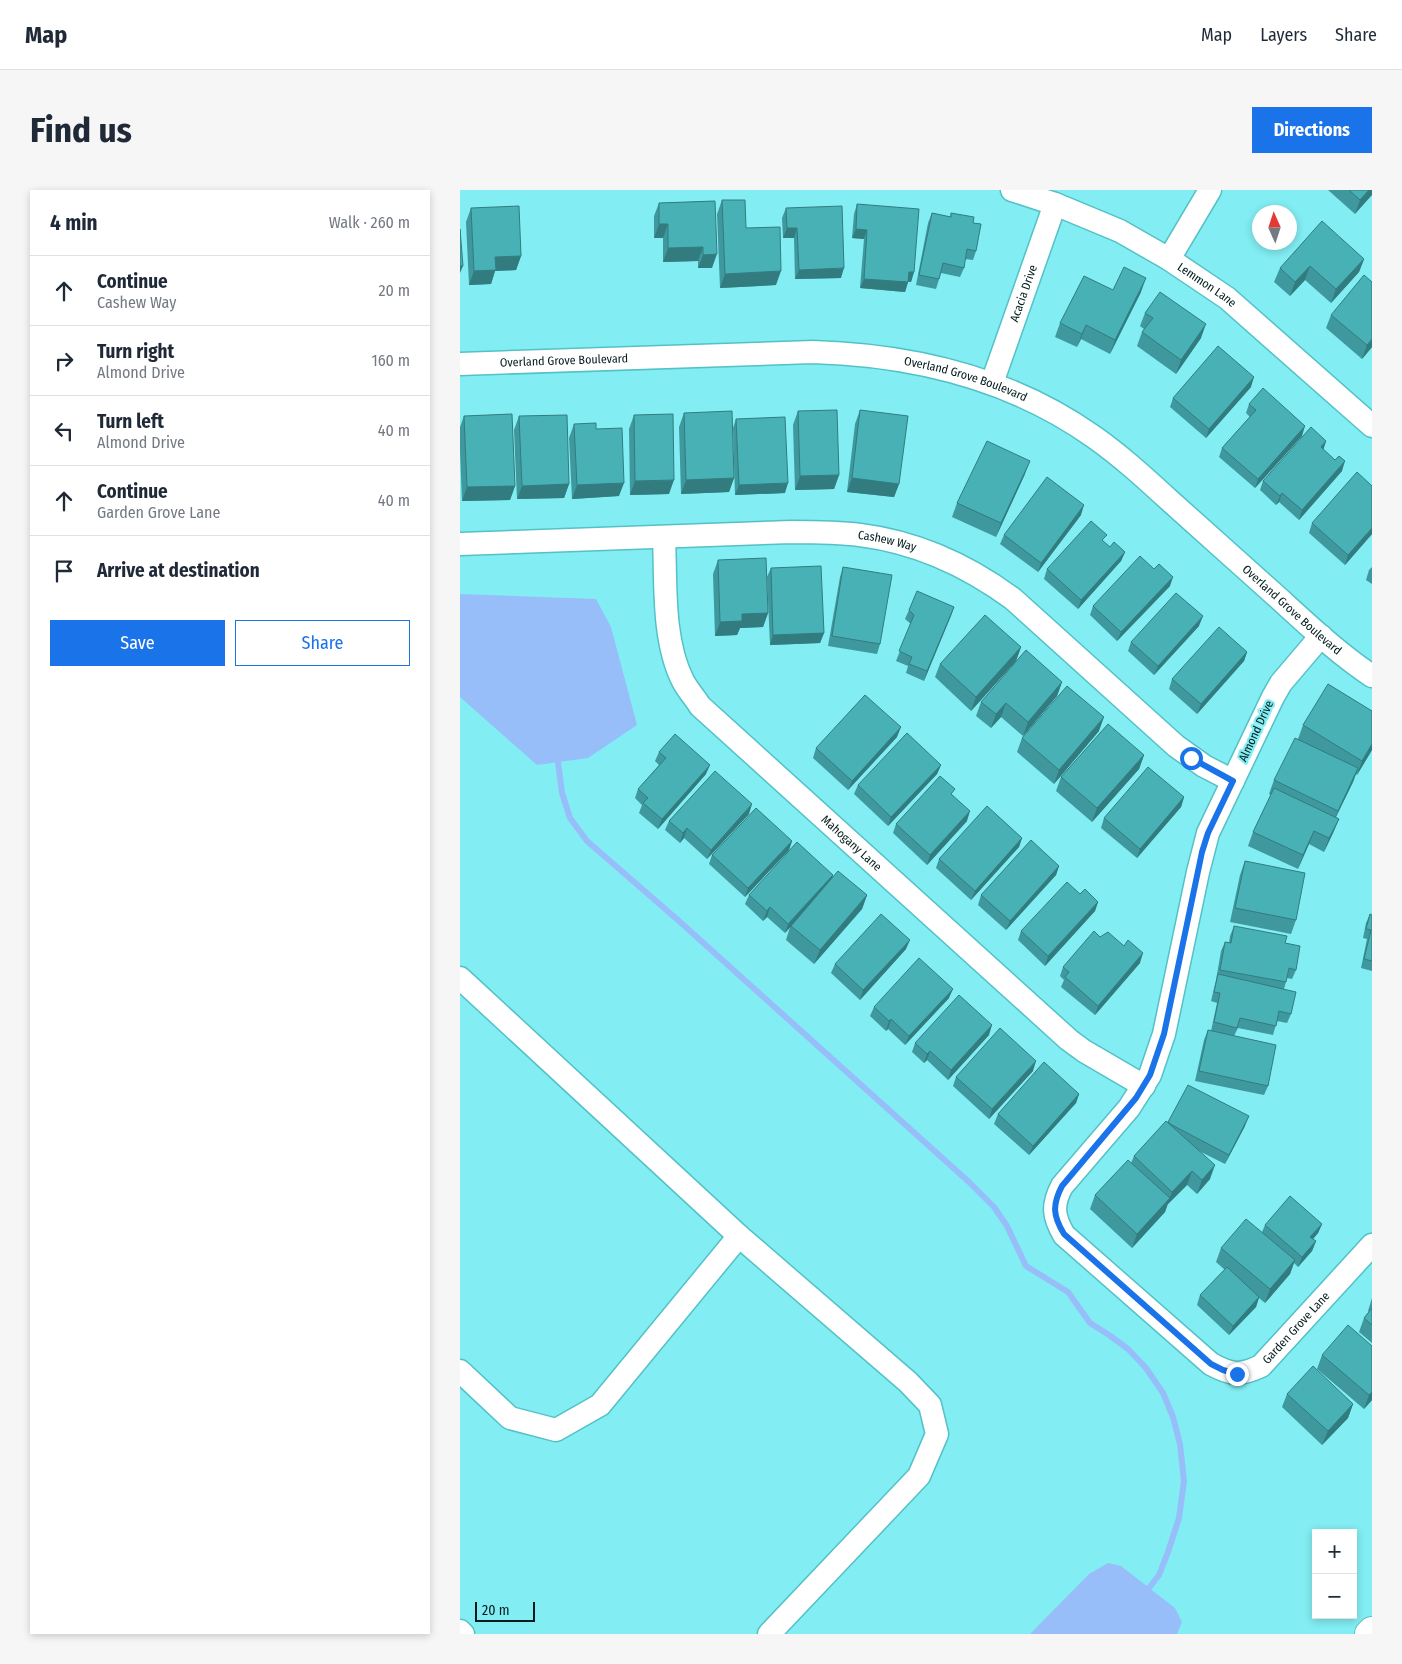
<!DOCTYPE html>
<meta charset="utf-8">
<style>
body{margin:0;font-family:"Fira Sans Condensed",sans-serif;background:#f6f6f7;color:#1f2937}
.controls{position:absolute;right:15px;bottom:15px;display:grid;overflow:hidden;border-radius:0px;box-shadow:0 2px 8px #0003}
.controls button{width:45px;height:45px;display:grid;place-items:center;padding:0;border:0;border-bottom:1px solid #e0e1e3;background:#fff;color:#1f2937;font:25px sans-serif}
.compass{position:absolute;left:792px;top:15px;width:45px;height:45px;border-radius:50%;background:#fff;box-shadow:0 2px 8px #0003;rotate:357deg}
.scale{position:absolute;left:15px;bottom:12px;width:60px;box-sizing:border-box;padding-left:5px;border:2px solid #031b1c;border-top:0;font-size:14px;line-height:18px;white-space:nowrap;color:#031b1c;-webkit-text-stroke:4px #82edf2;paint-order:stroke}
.stop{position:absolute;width:15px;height:15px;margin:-11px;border:4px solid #1a73e8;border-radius:50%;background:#fff}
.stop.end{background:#1a73e8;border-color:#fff;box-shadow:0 1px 5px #0008}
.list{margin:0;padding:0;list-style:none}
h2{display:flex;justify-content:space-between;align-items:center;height:65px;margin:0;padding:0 20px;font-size:21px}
h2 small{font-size:16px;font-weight:400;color:#747a83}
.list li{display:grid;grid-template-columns:32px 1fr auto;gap:15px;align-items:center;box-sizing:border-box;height:70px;padding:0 20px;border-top:1px solid #e0e1e3}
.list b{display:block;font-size:19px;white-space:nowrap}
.list p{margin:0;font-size:16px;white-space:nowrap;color:#747a83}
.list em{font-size:16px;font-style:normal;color:#747a83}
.actions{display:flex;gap:10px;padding:15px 20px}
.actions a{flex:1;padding:11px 0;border:1px solid #1a73e8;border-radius:0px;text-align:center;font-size:18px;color:#1a73e8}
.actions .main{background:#1a73e8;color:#fff}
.icon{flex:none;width:28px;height:28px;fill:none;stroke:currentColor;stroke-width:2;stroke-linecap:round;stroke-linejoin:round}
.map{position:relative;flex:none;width:912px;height:1444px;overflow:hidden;border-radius:0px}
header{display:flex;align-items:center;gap:30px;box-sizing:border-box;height:70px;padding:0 25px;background:#fff;border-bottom:1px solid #e0e1e3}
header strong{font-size:24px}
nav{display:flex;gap:28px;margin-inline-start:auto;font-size:18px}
.intro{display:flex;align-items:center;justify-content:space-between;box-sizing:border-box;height:120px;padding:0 30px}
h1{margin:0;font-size:35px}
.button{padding:12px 22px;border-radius:0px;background:#1a73e8;color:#fff;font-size:18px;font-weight:700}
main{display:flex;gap:30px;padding:0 30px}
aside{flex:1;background:#fff;border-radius:0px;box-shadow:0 2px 8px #0003}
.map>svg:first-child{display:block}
.water{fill:#98befa}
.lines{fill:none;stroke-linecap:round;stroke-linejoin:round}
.stream{stroke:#98befa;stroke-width:6}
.minor-casing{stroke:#54c1c7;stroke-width:25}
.secondary-casing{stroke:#54c1c7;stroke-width:30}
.minor{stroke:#fff;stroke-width:22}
.secondary{stroke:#fff;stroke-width:28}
.wall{fill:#3e989d}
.shaded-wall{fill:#327c7f}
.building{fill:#48b1b6;stroke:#327c7f}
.route{stroke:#1a73e8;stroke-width:6}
.labels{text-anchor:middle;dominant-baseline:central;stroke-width:4.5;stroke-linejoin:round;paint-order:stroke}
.street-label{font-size:12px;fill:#031b1c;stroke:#82edf2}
</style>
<header>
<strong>Map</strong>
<nav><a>Map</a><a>Layers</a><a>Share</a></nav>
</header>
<div class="intro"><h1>Find us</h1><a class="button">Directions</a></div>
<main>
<aside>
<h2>4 min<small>Walk · 260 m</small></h2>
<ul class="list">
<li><svg class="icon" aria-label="ahead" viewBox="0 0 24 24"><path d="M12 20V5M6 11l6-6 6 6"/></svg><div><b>Continue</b><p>Cashew Way</p></div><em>20 m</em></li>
<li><svg class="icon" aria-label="right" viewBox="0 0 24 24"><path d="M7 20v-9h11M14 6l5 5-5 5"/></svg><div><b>Turn right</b><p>Almond Drive</p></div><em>160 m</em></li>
<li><svg class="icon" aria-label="left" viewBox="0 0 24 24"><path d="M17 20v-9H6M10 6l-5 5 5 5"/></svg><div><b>Turn left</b><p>Almond Drive</p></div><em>40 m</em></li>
<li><svg class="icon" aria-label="ahead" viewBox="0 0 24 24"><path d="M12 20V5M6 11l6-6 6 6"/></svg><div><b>Continue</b><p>Garden Grove Lane</p></div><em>40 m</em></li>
<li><svg class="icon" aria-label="arrive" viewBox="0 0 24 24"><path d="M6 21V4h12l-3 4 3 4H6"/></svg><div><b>Arrive at destination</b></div></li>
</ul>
<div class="actions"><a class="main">Save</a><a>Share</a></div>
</aside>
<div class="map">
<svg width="912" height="1444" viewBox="0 0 912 1444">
<rect width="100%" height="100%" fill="#82edf2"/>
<path class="water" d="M0,404L136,409L151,437L177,535L128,568L77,575L0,507Z
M648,1373L661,1376L715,1418L722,1432L717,1444H570L629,1384Z"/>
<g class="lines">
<path class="stream" d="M98,572L102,603L110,628L127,651L219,731L509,992L534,1017L547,1036L566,1076L608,1102L630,1133L649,1145L668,1159L686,1178L703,1203L713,1227L720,1254L724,1291L719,1328L708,1362L699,1385L689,1398"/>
<g class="minor-casing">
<g id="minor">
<path id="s1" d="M552,0L595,14L660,41L709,69L767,108L912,236"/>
<path d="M709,69L750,0"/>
<path id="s2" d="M0,174L353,162C453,165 551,188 634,247C661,266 685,288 709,310C741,339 773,367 805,396C840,427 873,460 912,486"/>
<path id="s3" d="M532,193L595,14"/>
<path id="s4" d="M204,347C206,392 202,450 223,491C227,499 235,508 240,516L609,850L624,861L684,896"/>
<path id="s5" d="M0,354L331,342C354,342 377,342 400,345C456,352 507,375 553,409L716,556L744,576L773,591"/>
<path id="s6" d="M861,446L821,493L813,507L748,643L738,682L704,844L690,885L669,918L602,996C592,1015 593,1026 604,1045L751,1174C771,1185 780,1186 801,1176L912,1055"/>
<path d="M0,788L279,1046L448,1192L470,1215L477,1244L459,1286L309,1444"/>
<path d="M0,1181L50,1228L96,1240L140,1215L279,1046"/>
<path d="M0,1441L3,1444"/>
</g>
</g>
<g class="secondary-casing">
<path id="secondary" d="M909,1444L912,1441"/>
</g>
<use href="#minor" class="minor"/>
<use href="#secondary" class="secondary"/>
</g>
<path class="wall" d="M868,0H912L895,24Z
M262,10L286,38L316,95L260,98L257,24Z
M255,11L252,78H238V71L203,72V48H194V26L199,13Z
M397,14L454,82L451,92H448L445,102L400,98L404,49L392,48L394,24Z
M11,18L61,66L56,80L35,81L31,94L9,95L6,32Z
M326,18L381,88L335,89L334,48H323L322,28Z
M472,23L490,27L491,23L513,33L516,61L513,70L505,69L504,78L500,87L481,83L476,99L456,95L468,33Z
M904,69L899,82L871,113L845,90L830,106L814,92L820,78Z
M653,100L681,102L650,164L621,149L617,157L595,147L600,133Z
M685,123L741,148L716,184L677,156L682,142L684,139L680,136Z
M871,125L912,157L902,169L866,138Z
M791,197L746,248L710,217L713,208Z
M789,214L842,246L795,298L759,267L762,258L790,227L786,223Z
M400,220L439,294L434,307L387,302L395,234Z
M338,221L379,285L374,299L335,300L333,235Z
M224,223L274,288L269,302L221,304L219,237Z
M174,225L209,304L170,305L169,239Z
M4,226L55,296L50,310L2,311L0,261V237Z
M59,226L109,294L104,308L57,309L54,240Z
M276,229L325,303L275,305L273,238Z
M114,234L136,239L159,306L112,309L109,248Z
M866,251L863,259L882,281L839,330L819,312L816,315L800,300L803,291Z
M565,284L536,347L492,327L497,313Z
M621,325L578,382L540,354L544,345Z
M852,333L912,344L885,375L849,343Z
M650,357L665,362L661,371L618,419L584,389L587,379Z
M258,370L308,423L303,437L280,438L277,445L255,446L253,384Z
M383,377L420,454L417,464L368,456L380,387Z
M912,377V394L906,390L909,380Z
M311,378L364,443L360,453L310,455L307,387Z
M694,379L710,396L657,451L630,425L633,416Z
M494,417L464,491L446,483L448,476L436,471L451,434L445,429L449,420Z
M739,436L694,485L668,461L671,452Z
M561,457L556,471L511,521L475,487L480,474Z
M787,462L784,471L737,524L709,499L712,489Z
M602,492L597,506L563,546L541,527L531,538L516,526L521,512Z
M912,521V560L897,585L896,584L893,592L876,627L879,629L873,643L864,662L849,654L838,679L788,656L793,642L811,605L809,604L814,590L838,549L843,535Z
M639,541L594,594L557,562L562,548Z
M437,547L388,600L353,568L356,558Z
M199,562L246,584L198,639L179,623L182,615L175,608L178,599L199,575L195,571Z
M684,565L679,579L632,632L596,601L601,587Z
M481,575L477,584L428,636L394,604L398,595Z
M493,605L507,631L467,675L433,643L436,634Z
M724,607L721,617L677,668L641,638L644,628Z
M289,624L247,669L224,648L220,653L205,640L209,631Z
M562,648L559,657L511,710L476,678L479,669Z
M332,651L329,660L285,707L249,674L252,665Z
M785,671L836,730L831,744L770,732L780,685Z
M599,676L596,685L546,740L518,715L521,705Z
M373,685L372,688L407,705L402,719L354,774L326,750L330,737L325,743L307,727L303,731L285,714L289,705Z
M620,704L638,712L635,721L585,776L558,750L561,741Z
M910,724L912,725V781L901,778L907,749L903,748L906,733Z
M774,736L825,753L836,780L832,789L827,788L824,799L831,824L827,833L817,831L813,845L778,838L774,846L808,896L804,905L735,891L744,850L748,840L751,841L757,813L751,811L756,790L761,761L765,752L769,753L770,746Z
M640,747L680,773L635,825L601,797L604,790L600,786L603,777Z
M446,759L400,810L371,783L375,774Z
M489,808L445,855L428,839L426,841L410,826L414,817Z
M529,845L488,890L467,870L464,873L452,862L455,853Z
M573,881L529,929L493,896L496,887Z
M619,904L616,913L569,965L534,934L538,924Z
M708,932L785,936L765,974L739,961L750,989L737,1004L727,995L707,1015L705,1022L672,1058L630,1019L635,1005L671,973L674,966Z
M862,1034L858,1043L853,1049L856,1051L852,1061L838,1077L834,1073L830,1084L805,1113L799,1108L796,1117L769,1145L737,1115L740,1105L765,1080L756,1072L761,1058L802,1042L805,1035Z
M912,1108V1153L899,1142L904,1128L909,1122L908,1121Z
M912,1156V1210L904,1219L857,1179L862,1165Z
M827,1204L893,1214L888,1228L862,1255L822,1217Z"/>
<path class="shaded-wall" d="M909,0H912V5L895,24L900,10Z
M199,34H208L203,48H194Z
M327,38H337L334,48H323Z
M396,39L407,40L404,49L392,48Z
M243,57L238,71L203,72L208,58Z
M257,64L252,78H238L243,65Z
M61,66L56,80L35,81L31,94L9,95L14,81L35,67Z
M904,69L899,82L871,113L876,99Z
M0,76H3L0,83Z
M850,76L845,90L830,106L835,92Z
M384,78L381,88L335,89L339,80Z
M321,81L316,95L260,98L265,84Z
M449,82H454L451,92L445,91Z
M686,88L681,102L650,164L655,150Z
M404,89L448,92L445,102L400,98Z
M746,134L741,148L716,184L721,170Z
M626,135L621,149L617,157L622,144Z
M912,149V157L902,169L907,155Z
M794,187L791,197L746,248L749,239Z
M845,236L842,246L795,298L798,289Z
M866,251L863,261L861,257Z
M570,271L565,284L536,347L541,333Z
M885,271L882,281L839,330L842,320Z
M379,285L374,299L335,300L340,286Z
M274,288L269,302L221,304L226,290Z
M392,288L439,294L434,307L387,302Z
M214,290L209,304L170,305L175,291Z
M164,293L159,306L112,309L117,295Z
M328,293L325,303L275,305L279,295Z
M109,294L104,308L57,309L62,296Z
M55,296L50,310L2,311L7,297Z
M822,303L819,312L816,315L820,306Z
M624,315L621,325L578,382L581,373Z
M912,338V344L885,375L888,365Z
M665,362L661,371L618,419L621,410Z
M713,387L710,396L657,451L661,442Z
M494,417L491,426L464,491L467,481Z
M308,423L303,437L280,438L277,445L255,446L260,432L282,424Z
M743,426L739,436L694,485L698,476Z
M364,443L360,453L310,455L313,445Z
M561,457L556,471L511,521L516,507Z
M787,462L784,471L737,524L741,514Z
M602,492L597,506L563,546L568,532Z
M546,513L541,527L531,538L536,524Z
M644,527L639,541L594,594L599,580Z
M441,537L437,547L388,600L392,591Z
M912,554V560L897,585L902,571Z
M684,565L679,579L632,632L637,618Z
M250,575L246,584L198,639L202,629Z
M481,575L477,584L428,636L431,627Z
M898,578L893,592L872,635L878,621Z
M724,607L721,617L677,668L680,659Z
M292,614L289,624L247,669L251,660Z
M510,621L507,631L467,675L470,665Z
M879,629L873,643L864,662L869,648Z
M227,638L224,648L220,653L223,643Z
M854,641L849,654L838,679L843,665Z
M562,648L559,657L511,710L515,701Z
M332,651L329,660L285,707L288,698Z
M599,676L596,685L546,740L550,731Z
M373,685L369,695L325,743L328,734Z
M407,705L402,719L354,774L360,760Z
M638,712L635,721L585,776L588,766Z
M310,717L307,727L303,731L307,721Z
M450,750L446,759L400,810L403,800Z
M683,763L680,773L635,825L638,816Z
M493,799L489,808L445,855L449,846Z
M431,829L428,839L426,841L429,831Z
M532,835L529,845L488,890L491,880Z
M470,861L467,870L464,873L467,864Z
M576,871L573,881L529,929L532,919Z
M619,904L616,913L569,965L573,956Z
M789,926L785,936L765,974L769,965Z
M755,975L750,989L737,1004L742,990Z
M732,981L727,995L707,1015L712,1002Z
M710,1008L705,1022L672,1058L677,1044Z
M862,1034L858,1043L847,1056L850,1047Z
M856,1051L852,1061L838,1077L842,1067Z
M835,1070L830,1084L805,1113L810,1099Z
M799,1107L796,1117L769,1145L773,1136Z
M912,1202V1210L904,1219L909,1205Z
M893,1214L888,1228L862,1255L868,1241Z"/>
<path class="building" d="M889,0H909L900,10Z
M262,10H285L286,38L320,37L321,81L265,84Z
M255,11L257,64L243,65V57L208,58V34H199V13Z
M397,14L459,19L454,82H449L448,92L404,89L407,40L396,39Z
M59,16L61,66L35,67L36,80L14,81L11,18Z
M382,16L384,78L339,80L337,38H327L326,18Z
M472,23L491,27V23L514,27L513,33L521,34L516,61L507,59L504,78L483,73L479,89L459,85Z
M862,31L904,69L876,99L850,76L835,92L820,78Z
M0,39L3,76H0Z
M664,77L686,88L655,150L626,135L622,144L600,133L624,86L653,100Z
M904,85L912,92V149L907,155L871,125Z
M700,102L746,134L721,170L682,142L693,128L685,123Z
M758,156L794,187L749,239L713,208Z
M803,198L845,236L798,289L762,258L796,220L789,214Z
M377,220L379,285L340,286L338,221Z
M400,220L448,226L439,294L392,288Z
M272,221L274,288L226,290L224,223Z
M52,224L55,296L7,297L4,226Z
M213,224L214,290L175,291L174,225Z
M107,225L109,294L62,296L59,226Z
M325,227L328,293L279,295L276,229Z
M136,233V239L162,238L164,293L117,295L114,234Z
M851,237L866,251L861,257L875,270L879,266L885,271L842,320L822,303L820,306L803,291Z
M527,251L570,271L541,333L497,313Z
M897,282L912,296V338L888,365L852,333Z
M587,287L624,315L581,373L544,345Z
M631,331L647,345L642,350L650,357L654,352L665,362L621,410L587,379Z
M680,366L694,379L699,374L713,387L661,442L633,416Z
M306,368L308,423L282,424V431L260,432L258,370Z
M361,376L364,443L313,445L311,378Z
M383,377L432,385L420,454L372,446Z
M457,401L494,417L467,481L449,474L452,467L439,461L454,425L449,420Z
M716,403L743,426L698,476L671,452Z
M525,425L561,457L516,507L480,474Z
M759,437L787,462L741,514L712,489Z
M566,460L602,492L568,532L546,513L536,524L521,512Z
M868,494L912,521V554L902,571L843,535Z
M607,496L644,527L599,580L562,548Z
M405,505L441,537L392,591L356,558Z
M648,534L684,565L637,618L601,587Z
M447,543L481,575L431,627L398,595Z
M215,544L250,575L202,629L183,613L188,608L178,599L206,568L199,562Z
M835,548L898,578L878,621L814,590Z
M688,577L724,607L680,659L644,628Z
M255,581L292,614L251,660L227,638L223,643L209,631Z
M480,586L495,599L491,604L510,621L470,665L436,634Z
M814,598L879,629L869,648L854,641L843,665L793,642Z
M527,616L562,648L515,701L479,669Z
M296,618L332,651L288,698L252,665Z
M571,650L599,676L550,731L521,705Z
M337,652L373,685L328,734L310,717L307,721L289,705Z
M785,671L845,683L836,730L775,718Z
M378,681L407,705L360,760L331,736Z
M607,692L620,704L625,699L638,712L588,766L561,741Z
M421,724L450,750L403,800L375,774Z
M910,724L912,725V771L904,769L911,740L906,739Z
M774,736L827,746L825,753L840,756L836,780L829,778L826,792L760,780L765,752L771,753Z
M634,741L640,747L648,742L664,756L668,750L683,763L638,816L605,787L609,782L603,777Z
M459,768L493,799L449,846L431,829L429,831L414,817Z
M758,784L836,802L831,824L819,821L816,836L780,828L777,838L754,832L760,803L754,802Z
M499,805L532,835L491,880L470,861L467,864L455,853Z
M540,838L576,871L532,919L496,887Z
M748,840L816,855L808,896L739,881Z
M584,872L619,904L573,956L538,924Z
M728,895L789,926L769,965L712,935L708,932Z
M706,931L755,975L742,990L732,981L712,1002L674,966Z
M668,970L710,1008L677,1044L635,1005Z
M830,1006L862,1034L850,1047L856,1051L842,1067L805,1035Z
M786,1029L835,1070L810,1099L761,1058Z
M767,1077L799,1107L773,1136L740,1105Z
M912,1118V1135L904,1128Z
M888,1135L912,1156V1202L909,1205L862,1165Z
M853,1176L893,1214L868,1241L827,1204Z"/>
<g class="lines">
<path class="route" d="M731,568L773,591L748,643L742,662L704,844L690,885L676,908L602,996C592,1015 593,1026 604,1044L751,1174L763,1180L777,1184"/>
</g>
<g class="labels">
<g class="street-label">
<text stroke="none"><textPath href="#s1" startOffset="218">Lemmon Lane</textPath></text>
<text stroke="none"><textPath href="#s3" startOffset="95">Acacia Drive</textPath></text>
<text stroke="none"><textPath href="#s2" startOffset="104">Overland Grove Boulevard</textPath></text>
<text stroke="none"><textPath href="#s2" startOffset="509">Overland Grove Boulevard</textPath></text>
<text stroke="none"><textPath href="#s5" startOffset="428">Cashew Way</textPath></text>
<text stroke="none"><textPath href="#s2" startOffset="914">Overland Grove Boulevard</textPath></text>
<text transform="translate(796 541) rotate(-65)">Almond Drive</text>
<text stroke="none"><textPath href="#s4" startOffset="381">Mahogany Lane</textPath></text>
<text stroke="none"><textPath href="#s6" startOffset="972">Garden Grove Lane</textPath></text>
</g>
</g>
</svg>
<div class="controls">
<button>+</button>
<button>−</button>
</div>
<svg class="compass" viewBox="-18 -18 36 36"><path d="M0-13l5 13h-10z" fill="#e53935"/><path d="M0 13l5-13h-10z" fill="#747a83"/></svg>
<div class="scale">20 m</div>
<div class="stop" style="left:731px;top:568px"></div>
<div class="stop end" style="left:777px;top:1184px"></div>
</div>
</main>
